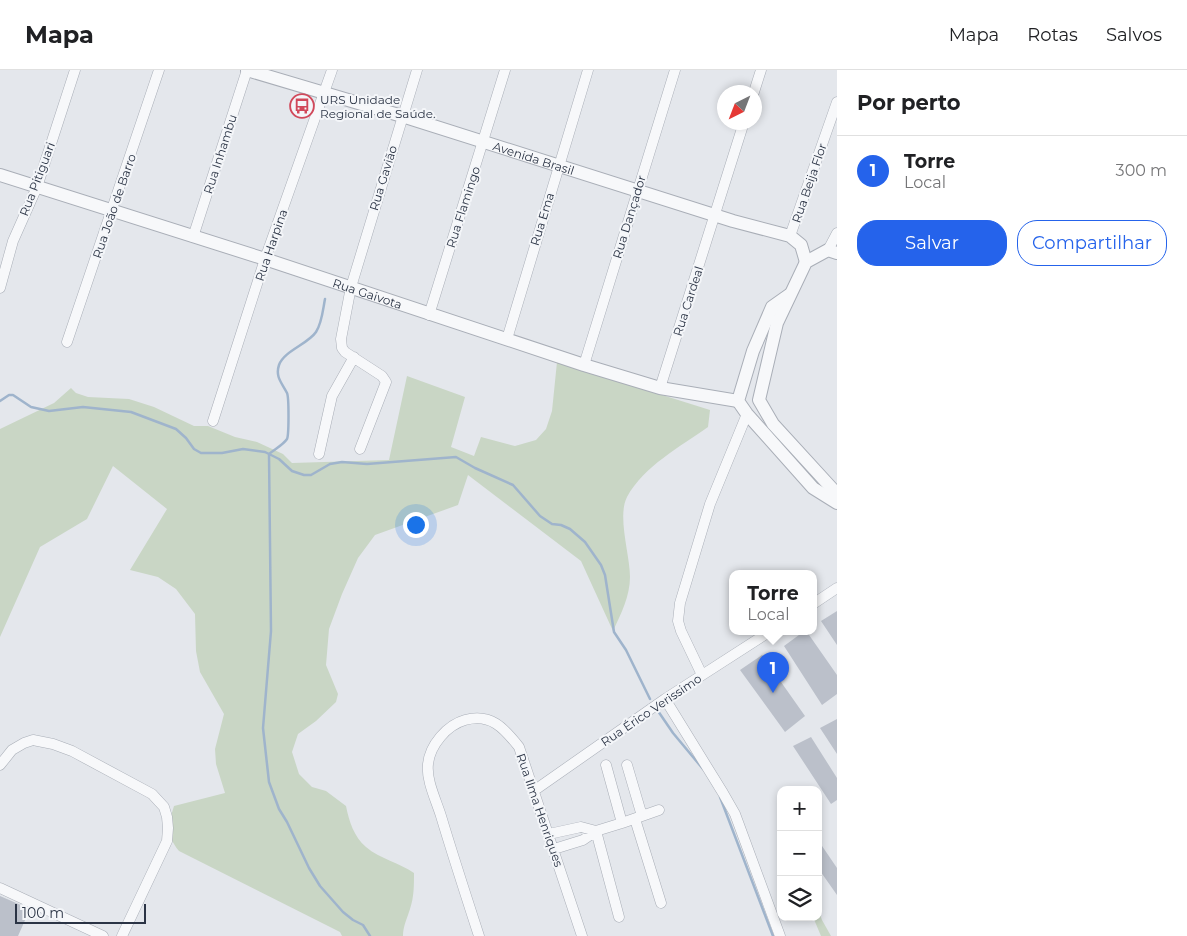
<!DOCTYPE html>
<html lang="pt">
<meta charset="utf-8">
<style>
body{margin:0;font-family:Montserrat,sans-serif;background:#f6f6f6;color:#202124}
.controls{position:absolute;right:15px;bottom:15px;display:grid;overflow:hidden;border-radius:10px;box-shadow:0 2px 8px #0003}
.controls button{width:45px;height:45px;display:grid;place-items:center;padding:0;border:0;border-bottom:1px solid #e0e0e0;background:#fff;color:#202124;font:25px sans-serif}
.compass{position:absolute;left:717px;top:15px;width:45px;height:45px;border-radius:50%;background:#fff;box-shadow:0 2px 8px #0003;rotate:222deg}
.scale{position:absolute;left:15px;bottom:12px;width:131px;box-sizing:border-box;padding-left:5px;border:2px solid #2b3445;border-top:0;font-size:14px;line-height:18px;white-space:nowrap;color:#2b3445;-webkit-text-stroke:4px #f4f6f9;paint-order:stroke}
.you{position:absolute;left:415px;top:454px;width:18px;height:18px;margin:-12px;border:4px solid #fff;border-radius:50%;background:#1a73e8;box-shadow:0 0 0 8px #1a73e833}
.badge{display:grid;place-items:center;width:32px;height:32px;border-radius:50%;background:#2563eb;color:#fff;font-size:16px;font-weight:700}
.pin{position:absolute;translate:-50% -41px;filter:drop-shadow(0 1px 2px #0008)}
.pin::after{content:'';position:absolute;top:26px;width:18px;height:15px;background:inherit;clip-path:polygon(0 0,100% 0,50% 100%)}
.popup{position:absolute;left:729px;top:500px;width:88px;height:65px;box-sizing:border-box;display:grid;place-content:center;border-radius:10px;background:#fff;filter:drop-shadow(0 1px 4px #0005);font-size:16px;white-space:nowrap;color:#757577}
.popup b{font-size:19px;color:#202124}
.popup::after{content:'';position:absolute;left:50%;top:100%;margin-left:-10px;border:10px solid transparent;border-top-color:#fff}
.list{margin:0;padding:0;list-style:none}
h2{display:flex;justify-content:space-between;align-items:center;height:65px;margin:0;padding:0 20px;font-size:21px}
h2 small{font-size:16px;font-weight:400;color:#757577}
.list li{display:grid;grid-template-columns:32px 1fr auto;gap:15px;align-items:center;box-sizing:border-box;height:70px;padding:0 20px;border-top:1px solid #e0e0e0}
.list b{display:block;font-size:19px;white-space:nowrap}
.list p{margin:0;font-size:16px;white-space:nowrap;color:#757577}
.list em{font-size:16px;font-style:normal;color:#757577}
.actions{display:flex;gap:10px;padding:15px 20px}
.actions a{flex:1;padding:11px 0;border:1px solid #2563eb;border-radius:20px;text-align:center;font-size:18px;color:#2563eb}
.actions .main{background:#2563eb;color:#fff}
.icon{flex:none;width:28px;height:28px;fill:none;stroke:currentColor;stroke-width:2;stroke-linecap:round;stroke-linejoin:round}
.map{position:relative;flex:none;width:837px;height:866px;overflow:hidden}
header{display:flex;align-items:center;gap:30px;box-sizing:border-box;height:70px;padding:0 25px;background:#fff;border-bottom:1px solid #e0e0e0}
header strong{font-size:24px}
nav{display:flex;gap:28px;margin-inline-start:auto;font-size:18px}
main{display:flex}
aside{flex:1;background:#fff}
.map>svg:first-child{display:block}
.green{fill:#c9d6c5}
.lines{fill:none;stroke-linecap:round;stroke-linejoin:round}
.stream{stroke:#9fb4cc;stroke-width:2.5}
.building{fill:#bbc0ca}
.minor-casing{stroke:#a9aeb7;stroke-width:11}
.tertiary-casing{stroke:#a9aeb7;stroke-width:14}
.minor{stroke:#f7f8fa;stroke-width:10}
.tertiary{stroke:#f7f8fa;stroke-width:12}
.labels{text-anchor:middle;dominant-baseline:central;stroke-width:4;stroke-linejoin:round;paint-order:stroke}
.poi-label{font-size:12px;fill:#2b3445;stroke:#f4f6f9;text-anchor:start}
.street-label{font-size:12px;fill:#2b3445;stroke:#f4f6f9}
</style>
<header>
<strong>Mapa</strong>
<nav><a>Mapa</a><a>Rotas</a><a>Salvos</a></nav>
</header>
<main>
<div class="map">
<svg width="837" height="866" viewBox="0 0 837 866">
<rect width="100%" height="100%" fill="#e4e7ec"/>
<path class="green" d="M557,292L710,340L708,357C680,377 644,396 627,427C617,447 630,484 630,507C630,526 621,544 613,561L581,491L468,405L458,435L375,465L358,488L342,524L329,559L326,595L338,624L336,632L316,651L298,664L292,682L299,704L312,717L326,721L346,736C349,751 354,767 366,777C380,789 400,793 414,803C414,816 414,827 410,839C407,849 403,856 403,866H342L340,862L179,781C166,765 168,755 174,736L225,723L216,694L215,679L224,644L200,602L196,581L195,544L176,519L158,507L130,500L167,439L113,396L87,449L40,477L0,567V359L54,333L71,318L76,323L88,327L129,329L154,337L194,356H208L235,367L257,372L283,384L292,393L389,390L407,306L465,327L451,377L474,386L481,367L515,376L536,370L546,359L552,341Z
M818,839L822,850L831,866H821L813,847H818Z"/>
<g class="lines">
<path class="stream" d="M0,331L9,325H13L31,337L49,341L83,337L131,342L176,359L186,368L194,379L201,383H222L243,379L265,382L279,389L292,401L304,405H311L330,394L342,392L367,394L456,387L475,398L513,415L540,446L552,454L561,455L570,459L585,472L601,495L605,505L614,562L626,580L650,629
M269,384L271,561L263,658L269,712L279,739L287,752L309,798L320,816L343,842L353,850L363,855L370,866
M269,384C275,379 283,375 287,369C289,365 289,327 287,323C282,313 275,307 279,295C284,281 308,274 316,262C322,253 323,239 325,229
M658,641L673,663L703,699
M720,727L773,866"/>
</g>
<path class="building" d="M837,541V575L821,551Z
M803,562H807L837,605V624L822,635L784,576Z
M762,585L805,646L785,662L740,600Z
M837,649V684L820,658Z
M811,667L837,708V730L831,734L793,676Z
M818,770L837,798V825L818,798Z
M0,826L30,839L18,866H0Z"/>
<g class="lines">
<g class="minor-casing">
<path id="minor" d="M754,22L761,0
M790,166L837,32
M193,167L247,0
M828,180L837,163
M0,218L13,171L37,117L75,0
M429,245L505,0
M507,269L588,0
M67,272L159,0
M584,295L675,0
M660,318L744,52
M213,351L265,189L332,0
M360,379L386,312L382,306L345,282L342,278L341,269L351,217L417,0
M319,384L332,326L354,287
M813,534L837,518
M702,605L681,561L678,551L680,533L710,434L747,344
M665,629L723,723L735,744L780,866
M0,695L12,680L24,673L33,670L53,674L72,681L152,724L164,737L167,747L168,758L167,771L122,866
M606,695L622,753
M627,695L642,746
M535,720L665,629L769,562
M635,749L661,833
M596,761L619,847
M549,764L581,757L596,761
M554,779L583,770L596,761L622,753L659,740
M0,818L103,866
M479,866C466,826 453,786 441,746C436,730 426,710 428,694C430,675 447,655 465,650C491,643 504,658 519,677L582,866"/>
</g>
<g class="tertiary-casing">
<g id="tertiary">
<path id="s1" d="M247,0L402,46L733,151L790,166L801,175L806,192"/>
<path id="s2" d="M0,105L265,189L584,295L660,318L738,331"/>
<path d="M837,183L828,180L806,192L777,253L759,330L773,354L837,424"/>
<path d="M789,225L772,237L753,281L738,331L747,344L813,418L837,433"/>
</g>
</g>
<use href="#minor" class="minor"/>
<use href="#tertiary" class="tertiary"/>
</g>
<defs>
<g id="bus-ring" transform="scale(1.25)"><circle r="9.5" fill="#f4f6f9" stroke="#d1495b" stroke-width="1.5"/><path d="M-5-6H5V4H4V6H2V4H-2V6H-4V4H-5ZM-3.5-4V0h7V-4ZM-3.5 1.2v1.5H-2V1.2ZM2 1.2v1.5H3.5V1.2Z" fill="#d1495b"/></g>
</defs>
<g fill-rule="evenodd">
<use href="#bus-ring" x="302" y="36"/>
</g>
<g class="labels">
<g class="poi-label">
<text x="320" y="29">URS Unidade<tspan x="320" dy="14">Regional de Saúde.</tspan></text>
</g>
<g class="street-label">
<text transform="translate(220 84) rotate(-72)">Rua Inhambu</text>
<text stroke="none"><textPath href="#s1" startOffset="300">Avenida Brasil</textPath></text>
<text transform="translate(383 108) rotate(-73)">Rua Gavião</text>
<text transform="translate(37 109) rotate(-69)">Rua Pitiguari</text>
<text transform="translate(809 113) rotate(-71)">Rua Beija Flor</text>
<text transform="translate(114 136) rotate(-71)">Rua João de Barro</text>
<text transform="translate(463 137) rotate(-72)">Rua Flamingo</text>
<text transform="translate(629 147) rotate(-73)">Rua Dançador</text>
<text transform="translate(542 149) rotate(-73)">Rua Ema</text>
<text transform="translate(271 175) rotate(-71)">Rua Harpina</text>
<text stroke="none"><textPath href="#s2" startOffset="386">Rua Gaivota</textPath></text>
<text transform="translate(688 231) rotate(-72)">Rua Cardeal</text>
<text transform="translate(651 640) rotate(-34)">Rua Érico Verissimo</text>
<text transform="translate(540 740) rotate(71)">Rua Ilma Henriques</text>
</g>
</g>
</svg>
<div class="controls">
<button>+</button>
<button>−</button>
<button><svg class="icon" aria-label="layers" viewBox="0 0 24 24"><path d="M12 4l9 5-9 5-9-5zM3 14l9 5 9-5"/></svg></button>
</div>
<svg class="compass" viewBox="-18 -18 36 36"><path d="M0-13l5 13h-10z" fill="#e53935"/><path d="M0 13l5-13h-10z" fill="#757577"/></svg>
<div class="scale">100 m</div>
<div class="you"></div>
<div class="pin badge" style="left:773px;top:623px">1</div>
<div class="popup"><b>Torre</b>Local</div>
</div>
<aside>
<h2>Por perto<small></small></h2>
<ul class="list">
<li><span class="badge">1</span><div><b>Torre</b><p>Local</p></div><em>300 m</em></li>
</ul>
<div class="actions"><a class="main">Salvar</a><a>Compartilhar</a></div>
</aside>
</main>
